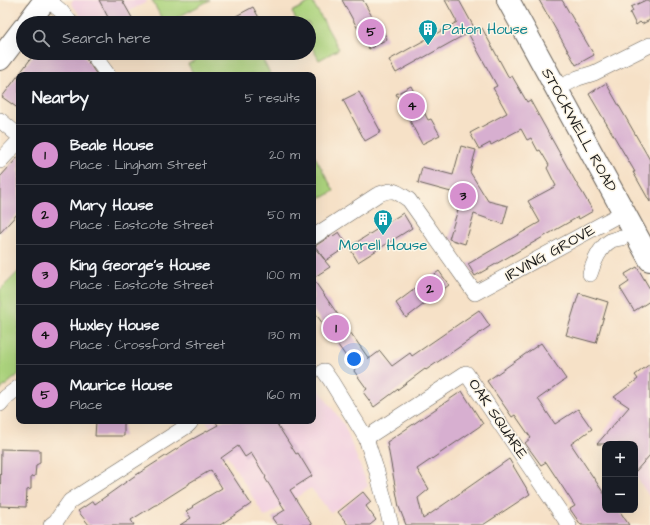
<!DOCTYPE html>
<meta charset="utf-8">
<style>
body{margin:0;font-family:"Architects Daughter",sans-serif;background:#20242c;color:#f1f3f6}
.controls{position:absolute;right:12px;bottom:12px;display:grid;overflow:hidden;border-radius:8px;box-shadow:0 4px 16px #0002}
.controls button{width:36px;height:36px;display:grid;place-items:center;padding:0;border:0;border-bottom:1px solid #363941;background:#171b24;color:#f1f3f6;font:20px sans-serif}
.you{position:absolute;left:354px;top:359px;width:14px;height:14px;margin:-10px;border:3px solid #fff;border-radius:50%;background:#1a73e8;box-shadow:0 0 0 6px #1a73e833}
.badge{display:grid;place-items:center;width:26px;height:26px;border-radius:50%;background:#d690ce;color:#111;font-size:13px;font-weight:700}
.pin{position:absolute;translate:-50% -50%;border:2px solid #fff;box-shadow:0 1px 4px #0006}
.list{margin:0;padding:0;list-style:none}
h2{display:flex;justify-content:space-between;align-items:center;height:52px;margin:0;padding:0 16px;font-size:17px}
h2 small{font-size:13px;font-weight:400;color:#9ea1a6}
.list li{display:grid;grid-template-columns:26px 1fr auto;gap:12px;align-items:center;box-sizing:border-box;height:60px;padding:0 16px;border-top:1px solid #363941}
.list b{display:block;font-size:15px;white-space:nowrap}
.list p{margin:0;font-size:13px;white-space:nowrap;color:#9ea1a6}
.list em{font-size:13px;font-style:normal;color:#9ea1a6}
.icon{flex:none;width:22px;height:22px;fill:none;stroke:currentColor;stroke-width:2;stroke-linecap:round;stroke-linejoin:round}
.map{position:relative;flex:none;width:650px;height:525px;overflow:hidden}
.search{position:absolute;background:#171b24;box-shadow:0 4px 16px #0002;left:16px;top:16px;width:300px;height:44px;display:flex;align-items:center;gap:10px;box-sizing:border-box;padding:0 14px;border-radius:22px;color:#9ea1a6;font-size:15px}
.panel{position:absolute;background:#171b24;box-shadow:0 4px 16px #0002;left:16px;top:72px;width:300px;height:352px;border-radius:8px}
.map>svg:first-child{display:block}
.built{fill:#f2cfe0}
.green{fill:#acd37d;stroke:#64784c}
.building{fill:#d7afd0}
.lines{fill:none;stroke-linecap:round;stroke-linejoin:round}
.minor-casing{stroke:#686158;stroke-width:16}
.highway-casing{stroke:#686158;stroke-width:24}
.minor{stroke:#fff;stroke-width:15}
.highway{stroke:#fff;stroke-width:22}
.labels{text-anchor:middle;dominant-baseline:central;stroke-width:3;stroke-linejoin:round;paint-order:stroke}
.culture-label{font-size:15px;fill:#0d838f;stroke:#fcf5e5;text-anchor:start}
.street-label{font-size:15px;fill:#1c1c1c;stroke:#fcf5e5}
</style>
<div class="map">
<svg width="650" height="525" viewBox="0 0 650 525">
<rect width="100%" height="100%" fill="#fcf5e5"/>
<filter id="ink" filterUnits="userSpaceOnUse"><feTurbulence type="fractalNoise" baseFrequency=".025" numOctaves="2"/><feDisplacementMap in="SourceGraphic" scale="8" xChannelSelector="R" yChannelSelector="G"/><feConvolveMatrix kernelMatrix="1 2 1 2 8 2 1 2 1" color-interpolation-filters="sRGB"/></filter>
<filter id="wash" filterUnits="userSpaceOnUse"><feTurbulence type="fractalNoise" baseFrequency=".012" numOctaves="4" result="noise"/><feDisplacementMap in="SourceGraphic" scale="16" xChannelSelector="R" yChannelSelector="G"/><feGaussianBlur stdDeviation="0.9" result="paint"/><feColorMatrix in="noise" values="0 0 0 0 0 0 0 0 0 0 0 0 0 0 0 0 0 1.4 0 .05"/><feComposite in="paint" operator="in"/></filter>
<g filter="url(#wash)">
<rect width="100%" height="100%" fill="#f6e1c7"/>
<path class="built" d="M73,0H146L147,2L111,20L109,18L101,23H86L71,3Z
M313,381L344,425L368,486L331,513L311,488L265,517L206,421H313Z
M622,407L635,417L650,426V496H649L635,475V444H605V447L599,442L606,434L604,432Z"/>
<path class="green" d="M152,0H210L167,23H164Z
M312,1L339,49L319,60L309,42V23H298L292,12Z
M208,53H259L271,75H194L188,64Z
M313,153L334,191L324,197H313Z
M19,271V374L0,390V290Z"/>
<g id="blocks">
<path class="building" d="M99,0H122L135,23H111Z
M342,0H363L376,24L379,23L387,39L369,49Z
M445,0H459L475,29L396,73L389,60L457,22Z
M539,0H562L594,55L576,65Z
M646,0H650V20L642,24L640,22L636,25L630,13L633,11L631,7Z
M253,7L262,23H223Z
M482,28L509,78L512,76L527,102L530,100L578,186L582,192L593,211L579,219L578,217L475,276L468,264L540,222L528,201L556,186L547,168L549,165L540,150L538,151L531,138L527,140L521,129L491,145L490,143L479,149L470,133L507,113L493,88L497,86L469,35Z
M35,53H82L97,75H19V109L2,97Z
M606,83L650,160V202L633,172H635L589,94Z
M411,86L428,120L431,119L440,135L422,144L396,94Z
M359,92L381,132L365,141L343,100Z
M461,146L476,150L470,172L488,201L508,206L503,224L474,214L465,244L449,239L459,206L451,192L418,183L422,167L453,175Z
M19,156V212L0,233V177Z
M403,213L412,228L358,262L349,247Z
M339,232L348,246L325,261L330,267L313,278V246L325,260L315,246L332,235L333,236Z
M637,267L650,289V301L634,311L620,288L629,282L625,274Z
M439,271L449,285L406,318L396,303Z
M313,279L369,359L380,351L392,366L410,353L412,356L479,310L490,326L426,370L425,369L374,407L363,392L367,389L354,371L355,369L313,310Z
M579,293L608,302L596,343L566,335Z
M541,343L566,379L538,399L555,424L578,409L592,429L571,444L605,495V510H619L629,525H581L570,509L575,506L546,462L541,465L525,443L531,438L515,415L512,417L487,381Z
M650,364V455L635,472V444H597L629,407L614,397L638,379L635,375Z
M462,391L483,424L417,469L429,489L418,498L423,519L509,459L530,494L483,525H406L399,507L387,442Z
M96,421H124V436H95Z
M215,421H275L296,454L298,453L312,476L290,490L312,525H277L272,518L285,510L265,478L266,477L251,453L245,457L238,446L221,458L251,504L220,525H180L191,518L186,511L193,507L192,506L222,488L211,470L189,483V484L156,505H155L131,520L134,525H89L78,511L93,501L95,504L133,477L189,441L218,425Z
M1,449L40,450V463L36,465L35,476L31,477V489L27,490L26,507L0,506Z
M363,492L371,502L366,506L376,520L370,525H348L338,512Z"/>
</g>
</g>
<g filter="url(#ink)">
<use href="#blocks" fill-opacity="0" stroke="#686158" stroke-width="1"/>
<g class="lines">
<g class="minor-casing">
<path id="minor" d="M48,0L61,11L71,23
M92,53L108,75
M557,89L578,78L594,73L650,45
M0,120L19,136
M0,161L19,141
M313,237L377,195C393,188 395,190 409,200L475,293L624,212
M590,274C594,261 600,246 612,240C615,239 619,238 622,238
M324,371L331,381L366,438L377,472L391,525
M0,404L6,397L19,387
M366,438L466,373L569,525
M51,525L56,521L70,501L187,426L190,423L189,421"/>
</g>
<g class="highway-casing">
<path id="highway" d="M508,0L650,260
M28,23L45,0
M0,59L23,29"/>
</g>
<use href="#minor" class="minor"/>
<use href="#highway" class="highway"/>
</g>
</g>
<defs>
<g id="building-pin" transform="scale(1)"><path d="M0 17L-7.5 6A9.5 9.5 0 1 1 7.5 6Z" fill="#0f9aa8" stroke="#fcf5e5"/><path d="M-4-6H4V6H1V3H-1V6H-4ZM-2.5-4.3h1.7v1.8h-1.7ZM.8-4.3h1.7v1.8H.8ZM-2.5-1h1.7V.8h-1.7ZM.8-1h1.7V.8H.8Z" fill="#fff"/></g>
</defs>
<g fill-rule="evenodd">
<use href="#building-pin" x="428" y="29"/>
<use href="#building-pin" x="383" y="219"/>
</g>
<g class="labels">
<g class="culture-label">
<text x="442" y="29">Paton House</text>
<text x="383" y="245" text-anchor="middle">Morell House</text>
</g>
<g class="street-label">
<text transform="translate(579 130) rotate(61)">STOCKWELL ROAD</text>
<text transform="translate(550 253) rotate(-29)">IRVING GROVE</text>
<text transform="translate(498 419) rotate(56)">OAK SQUARE</text>
</g>
</g>
</svg>
<div class="controls">
<button>+</button>
<button>−</button>
</div>
<div class="you"></div>
<div class="pin badge" style="left:336px;top:328px">1</div>
<div class="pin badge" style="left:430px;top:289px">2</div>
<div class="pin badge" style="left:463px;top:196px">3</div>
<div class="pin badge" style="left:412px;top:106px">4</div>
<div class="pin badge" style="left:371px;top:32px">5</div>
<div class="search"><svg class="icon" aria-label="search" viewBox="0 0 24 24"><circle cx="10" cy="10" r="6"/><path d="M15 15l6 6"/></svg>Search here</div>
<section class="panel">
<h2>Nearby<small>5 results</small></h2>
<ul class="list">
<li><span class="badge">1</span><div><b>Beale House</b><p>Place · Lingham Street</p></div><em>20 m</em></li>
<li><span class="badge">2</span><div><b>Mary House</b><p>Place · Eastcote Street</p></div><em>50 m</em></li>
<li><span class="badge">3</span><div><b>King George's House</b><p>Place · Eastcote Street</p></div><em>100 m</em></li>
<li><span class="badge">4</span><div><b>Huxley House</b><p>Place · Crossford Street</p></div><em>130 m</em></li>
<li><span class="badge">5</span><div><b>Maurice House</b><p>Place</p></div><em>160 m</em></li>
</ul>
</section>
</div>
